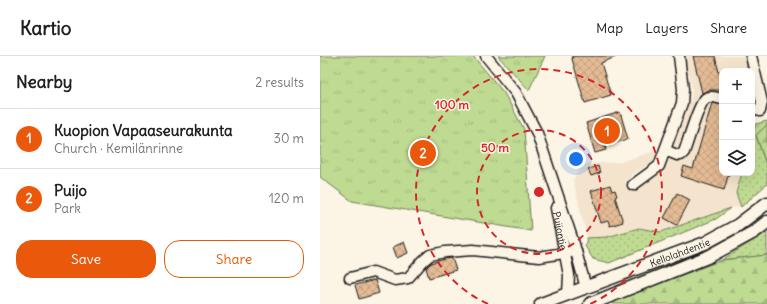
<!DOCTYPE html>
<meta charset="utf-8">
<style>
body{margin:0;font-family:Delius,sans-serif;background:#f2f2f2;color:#202124}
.controls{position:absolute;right:12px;top:12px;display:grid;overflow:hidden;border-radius:8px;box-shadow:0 4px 16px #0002}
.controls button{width:36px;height:36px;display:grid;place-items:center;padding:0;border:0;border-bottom:1px solid #e0e0e0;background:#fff;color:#202124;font:20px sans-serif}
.you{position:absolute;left:256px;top:103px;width:14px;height:14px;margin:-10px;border:3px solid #fff;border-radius:50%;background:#1a73e8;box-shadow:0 0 0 6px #1a73e833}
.badge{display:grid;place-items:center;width:26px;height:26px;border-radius:50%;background:#ea580c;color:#fff;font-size:13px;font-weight:700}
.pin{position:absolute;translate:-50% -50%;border:2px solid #fff;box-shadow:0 1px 4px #0006}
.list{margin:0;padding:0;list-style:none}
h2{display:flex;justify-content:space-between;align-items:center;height:52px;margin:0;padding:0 16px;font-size:17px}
h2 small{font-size:13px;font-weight:400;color:#757577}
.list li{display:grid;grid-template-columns:26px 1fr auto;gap:12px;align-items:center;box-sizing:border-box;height:60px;padding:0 16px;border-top:1px solid #e0e0e0}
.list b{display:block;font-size:15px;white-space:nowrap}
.list p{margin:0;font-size:13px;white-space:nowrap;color:#757577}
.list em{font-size:13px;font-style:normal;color:#757577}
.actions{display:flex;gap:8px;padding:12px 16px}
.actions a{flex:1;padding:9px 0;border:1px solid #ea580c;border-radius:16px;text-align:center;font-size:14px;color:#ea580c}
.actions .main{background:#ea580c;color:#fff}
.icon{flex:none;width:22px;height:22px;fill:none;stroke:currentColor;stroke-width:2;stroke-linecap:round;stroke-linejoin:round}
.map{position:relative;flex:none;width:447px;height:248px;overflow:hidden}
header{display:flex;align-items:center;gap:24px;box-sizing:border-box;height:56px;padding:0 20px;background:#fff;border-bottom:1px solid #e0e0e0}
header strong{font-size:19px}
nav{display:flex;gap:22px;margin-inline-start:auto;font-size:14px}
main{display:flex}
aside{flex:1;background:#fff}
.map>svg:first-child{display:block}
.built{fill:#f5e4cd}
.grass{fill:url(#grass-dots);stroke:#6e7c57}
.forest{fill:url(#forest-firs);stroke:#6e7c57}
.park{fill:url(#park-tufts);stroke:#6e7c57}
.building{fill:url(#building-cross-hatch);stroke:#1c1c1c}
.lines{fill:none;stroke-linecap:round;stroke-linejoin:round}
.minor-casing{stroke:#1c1c1c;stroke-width:13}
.major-casing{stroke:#1c1c1c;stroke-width:15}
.minor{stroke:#fcf5e5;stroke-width:10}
.major{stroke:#fcf5e5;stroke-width:12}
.ring{fill:none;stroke:#d62828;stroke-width:2;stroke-dasharray:7 5}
.labels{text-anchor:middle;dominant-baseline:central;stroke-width:3;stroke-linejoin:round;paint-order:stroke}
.street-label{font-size:10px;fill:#1c1c1c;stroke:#fcf5e5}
.centre{fill:#d62828;stroke:#fcf5e5;stroke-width:2}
.ring-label{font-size:12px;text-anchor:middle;font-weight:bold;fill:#d62828;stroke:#fcf5e5;stroke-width:3;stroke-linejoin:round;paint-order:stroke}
</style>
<header>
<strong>Kartio</strong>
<nav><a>Map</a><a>Layers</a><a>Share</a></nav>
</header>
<main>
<aside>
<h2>Nearby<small>2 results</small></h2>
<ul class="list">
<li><span class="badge">1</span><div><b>Kuopion Vapaaseurakunta</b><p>Church · Kemilänrinne</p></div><em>30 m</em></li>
<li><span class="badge">2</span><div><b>Puijo</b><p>Park</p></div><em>120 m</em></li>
</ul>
<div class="actions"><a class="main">Save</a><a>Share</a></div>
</aside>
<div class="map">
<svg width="447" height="248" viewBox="0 0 447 248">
<defs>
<pattern id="grass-dots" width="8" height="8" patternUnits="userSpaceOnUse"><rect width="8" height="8" fill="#bfdb92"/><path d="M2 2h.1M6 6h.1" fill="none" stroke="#a4bb7d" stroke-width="1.8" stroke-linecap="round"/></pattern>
<pattern id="forest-firs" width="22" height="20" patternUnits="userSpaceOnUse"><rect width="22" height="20" fill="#bfdb92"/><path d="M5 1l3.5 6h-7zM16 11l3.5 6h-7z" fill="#a4bb7d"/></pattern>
<pattern id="park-tufts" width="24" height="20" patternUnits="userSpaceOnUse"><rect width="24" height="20" fill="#bfdb92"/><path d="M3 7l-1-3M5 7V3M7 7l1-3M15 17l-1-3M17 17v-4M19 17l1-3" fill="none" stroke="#a4bb7d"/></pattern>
<pattern id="building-cross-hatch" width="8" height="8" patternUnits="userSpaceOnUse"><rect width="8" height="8" fill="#e4bb94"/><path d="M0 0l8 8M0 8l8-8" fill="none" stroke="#c3a07f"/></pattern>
</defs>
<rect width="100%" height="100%" fill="#fcf5e5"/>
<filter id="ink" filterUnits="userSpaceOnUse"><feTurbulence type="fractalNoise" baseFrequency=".025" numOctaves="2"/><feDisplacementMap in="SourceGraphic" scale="8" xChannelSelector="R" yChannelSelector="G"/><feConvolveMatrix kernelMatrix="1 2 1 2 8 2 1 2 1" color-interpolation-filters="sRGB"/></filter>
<g filter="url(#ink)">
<path class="built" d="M365,0H426L430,15H402V117H422L416,137L421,151L411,152L340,176L319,172L287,181L267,182L253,124L263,108L300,106L338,94L333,106L310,120L312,135L344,115L367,56L371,41L372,34Z"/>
<path class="grass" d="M447,65V69L436,80L447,111V128L421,151L416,137L422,117H432V81L436,68Z
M411,152L396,163L289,207L273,203L265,190L267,182L287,181L319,172L341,176Z
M447,176V199L402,204Z"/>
<path class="forest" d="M447,69V111L436,79Z
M447,199V248H292L303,241L402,204Z"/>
<path class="park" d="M0,0H153L184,37L204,73L211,175L32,145L0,121Z
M178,0H225L209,34Z"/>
<path class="building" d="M253,0H298L281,7L291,39L265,47L252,3Z
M373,0H395L402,29V34H389L382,37Z
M392,47L402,49V97L399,108H402V117H409L404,134L361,120L364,110L373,113Z
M300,56L308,83L285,90L286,94L275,97L266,67Z
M278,110L280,117L271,120L268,113Z
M290,129L292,135L295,134L297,140L295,141L303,166L290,170L288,165L281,167L271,135Z
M357,137L370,144L357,169L344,162Z
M84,186L88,197L77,202L73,191Z
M132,202L136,214L109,222L106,212L111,207L125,203Z
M55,224L59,237L39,243L35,229Z"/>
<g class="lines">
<g class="minor-casing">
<g id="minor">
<path d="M166,0L196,37L217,77L254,188L266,232"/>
<path d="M431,0L442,46L440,55L432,53"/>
<path d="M345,94L357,99H361L364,96C368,86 379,46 386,42C391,39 397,42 402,43"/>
<path d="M313,129L339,110L362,47L363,33L359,0"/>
<path id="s1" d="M236,152L249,219L248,238"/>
<path d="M30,222L53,216L75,224L88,222L103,205L110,199L125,196L153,194L219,201L256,195"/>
</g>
</g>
<g class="major-casing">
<g id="major">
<path id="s2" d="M221,248L385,187L418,169L447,147"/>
<path d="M270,248L390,200L434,176L447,166"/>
</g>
</g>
<use href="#minor" class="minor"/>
<use href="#major" class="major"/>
</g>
</g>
<g class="ring">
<circle cx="219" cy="136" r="62"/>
<path d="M168 248A123 123 0 1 1 270 248"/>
</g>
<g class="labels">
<g class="street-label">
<text stroke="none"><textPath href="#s1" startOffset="23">Puijontie</textPath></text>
<text stroke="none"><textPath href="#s2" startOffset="148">Kellolahdentie</textPath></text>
</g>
</g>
<circle cx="219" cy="136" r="6" class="centre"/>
<g class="ring-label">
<text x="132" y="53">100 m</text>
<text x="175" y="96">50 m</text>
</g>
</svg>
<div class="controls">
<button>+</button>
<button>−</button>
<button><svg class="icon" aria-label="layers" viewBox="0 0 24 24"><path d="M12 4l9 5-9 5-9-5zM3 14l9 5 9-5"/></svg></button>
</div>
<div class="you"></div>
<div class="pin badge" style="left:287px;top:75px">1</div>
<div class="pin badge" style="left:103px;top:97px">2</div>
</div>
</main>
